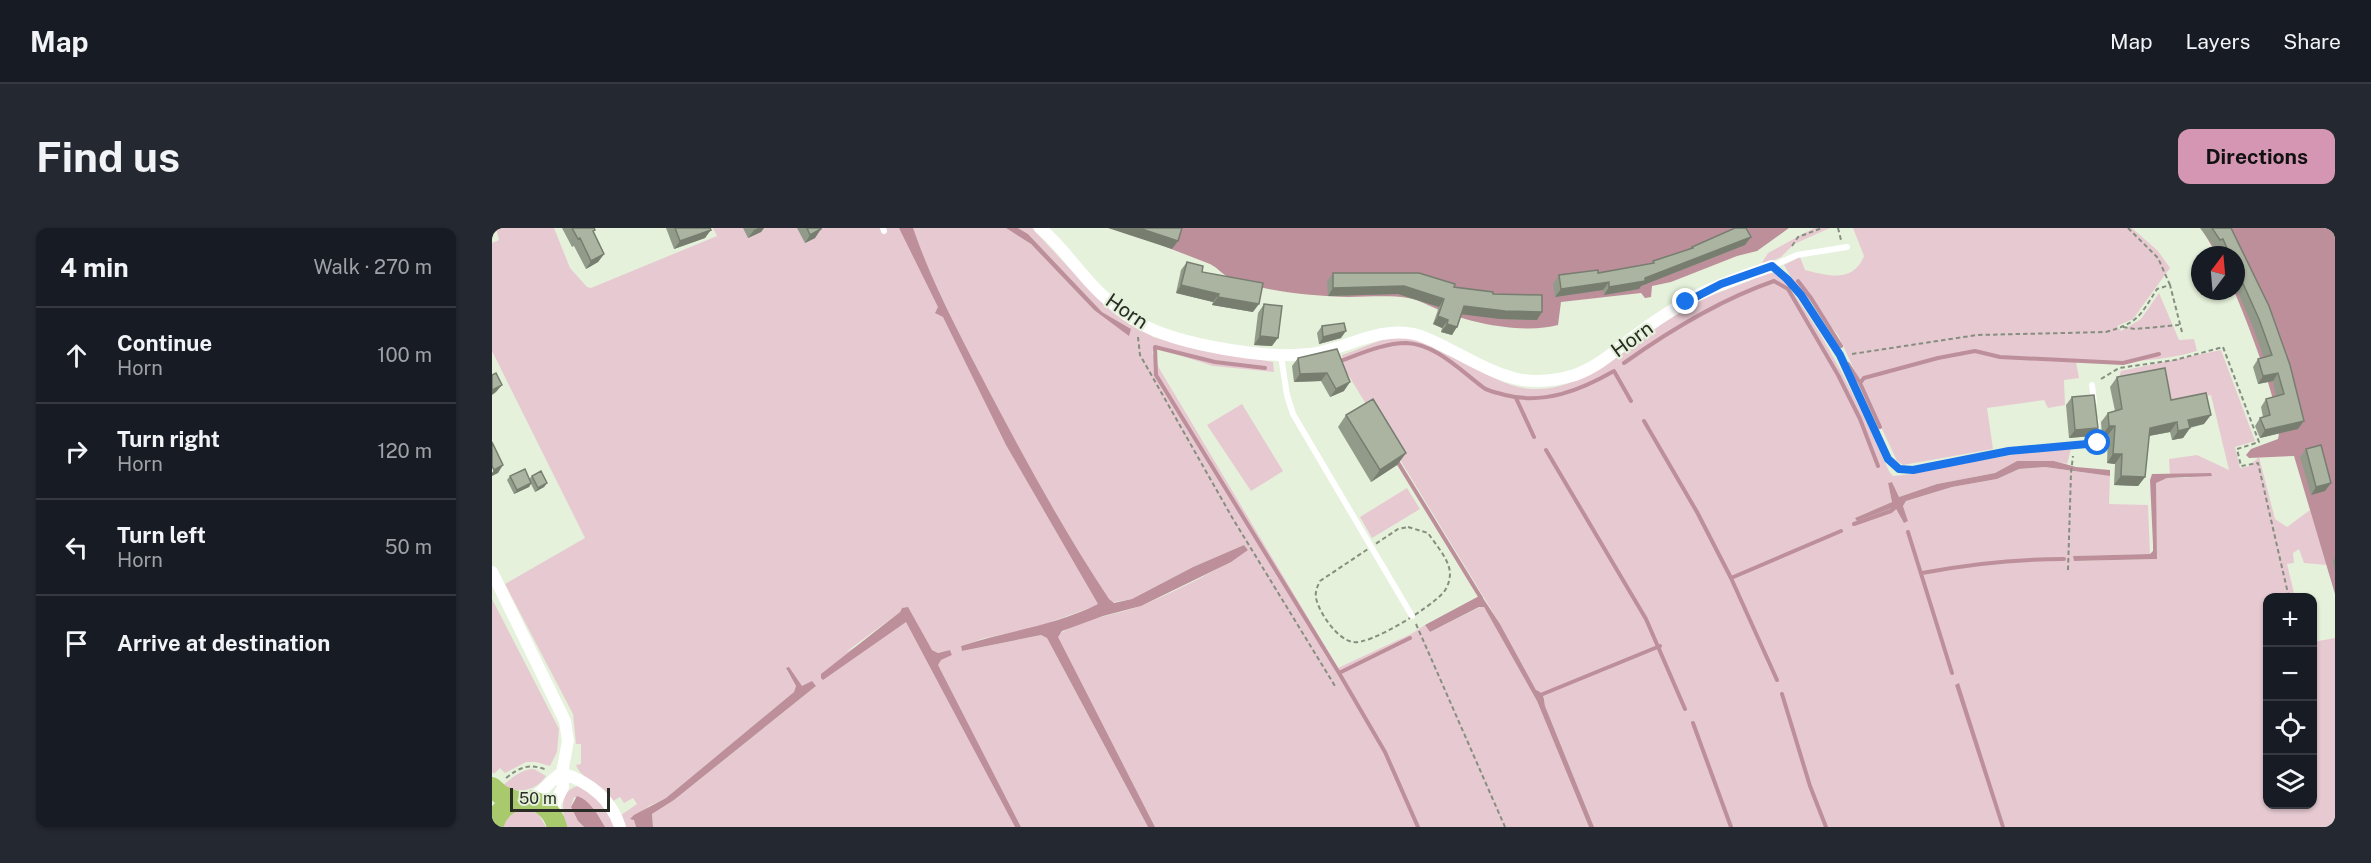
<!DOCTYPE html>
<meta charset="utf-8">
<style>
body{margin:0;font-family:"Public Sans",sans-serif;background:#242831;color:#f1f3f6}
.controls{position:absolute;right:18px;bottom:18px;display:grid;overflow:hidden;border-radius:12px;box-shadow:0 2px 4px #0004}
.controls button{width:54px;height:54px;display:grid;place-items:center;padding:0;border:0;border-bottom:2px solid #363941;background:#171b24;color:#f1f3f6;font:30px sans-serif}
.compass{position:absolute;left:1699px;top:18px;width:54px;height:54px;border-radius:50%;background:#171b24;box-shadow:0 2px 4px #0004;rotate:16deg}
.scale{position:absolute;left:18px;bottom:15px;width:100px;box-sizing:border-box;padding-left:6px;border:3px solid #282c24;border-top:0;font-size:16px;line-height:21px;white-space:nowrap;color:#282c24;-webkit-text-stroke:4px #e5f1db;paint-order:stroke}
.stop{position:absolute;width:18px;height:18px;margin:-14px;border:4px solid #1a73e8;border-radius:50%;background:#fff}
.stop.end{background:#1a73e8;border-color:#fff;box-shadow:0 2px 6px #0008}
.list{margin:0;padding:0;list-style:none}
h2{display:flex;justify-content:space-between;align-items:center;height:78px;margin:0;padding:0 24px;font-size:26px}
h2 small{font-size:20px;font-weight:400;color:#9ea1a6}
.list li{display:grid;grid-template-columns:39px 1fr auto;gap:18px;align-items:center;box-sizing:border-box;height:96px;padding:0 24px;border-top:2px solid #363941}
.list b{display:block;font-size:22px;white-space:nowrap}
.list p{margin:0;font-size:20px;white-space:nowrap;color:#9ea1a6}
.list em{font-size:20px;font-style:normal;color:#9ea1a6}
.icon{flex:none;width:33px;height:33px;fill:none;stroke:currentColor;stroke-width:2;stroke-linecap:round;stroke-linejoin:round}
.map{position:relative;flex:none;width:1843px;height:599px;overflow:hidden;border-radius:12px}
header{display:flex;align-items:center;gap:36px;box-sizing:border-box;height:84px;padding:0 30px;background:#171b24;border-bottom:2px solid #363941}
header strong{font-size:28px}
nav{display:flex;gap:33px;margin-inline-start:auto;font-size:21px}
.intro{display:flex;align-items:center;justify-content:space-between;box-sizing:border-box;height:144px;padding:0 36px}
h1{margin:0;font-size:42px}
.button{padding:15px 27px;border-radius:12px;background:#d496b2;color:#111;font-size:21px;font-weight:700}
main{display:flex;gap:36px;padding:0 36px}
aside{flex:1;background:#171b24;border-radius:12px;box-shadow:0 2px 4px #0004}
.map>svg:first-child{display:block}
.green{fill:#e7cad1}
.water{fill:#bc8f9b}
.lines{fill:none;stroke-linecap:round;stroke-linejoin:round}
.stream{stroke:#bc8f9b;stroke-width:4}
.path{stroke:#868e7f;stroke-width:2;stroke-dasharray:4.5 3;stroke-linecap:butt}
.lane{stroke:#fff;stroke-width:6}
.street{stroke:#fff;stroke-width:12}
.primary{stroke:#a8c96c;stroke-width:20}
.wall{fill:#929b8a}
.shaded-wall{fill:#777e70}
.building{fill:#aab4a0;stroke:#777e70;stroke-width:1.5}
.route{stroke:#1a73e8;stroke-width:8}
.labels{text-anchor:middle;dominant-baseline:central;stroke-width:4.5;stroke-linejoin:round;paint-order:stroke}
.street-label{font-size:20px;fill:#282c24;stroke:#e5f1db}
</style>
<header>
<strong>Map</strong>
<nav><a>Map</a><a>Layers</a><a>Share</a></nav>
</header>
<div class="intro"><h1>Find us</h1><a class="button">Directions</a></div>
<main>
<aside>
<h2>4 min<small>Walk · 270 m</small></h2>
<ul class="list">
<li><svg class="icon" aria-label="ahead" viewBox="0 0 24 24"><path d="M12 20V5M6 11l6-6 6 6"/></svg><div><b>Continue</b><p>Horn</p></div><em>100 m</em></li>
<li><svg class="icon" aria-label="right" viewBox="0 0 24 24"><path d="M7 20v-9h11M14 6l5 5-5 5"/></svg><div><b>Turn right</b><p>Horn</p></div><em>120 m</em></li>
<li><svg class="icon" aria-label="left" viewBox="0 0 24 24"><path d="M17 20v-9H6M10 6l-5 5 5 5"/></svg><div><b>Turn left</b><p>Horn</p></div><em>50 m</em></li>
<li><svg class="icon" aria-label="arrive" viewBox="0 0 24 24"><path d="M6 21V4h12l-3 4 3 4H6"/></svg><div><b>Arrive at destination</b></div></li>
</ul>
</aside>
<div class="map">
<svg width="1843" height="599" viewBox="0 0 1843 599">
<rect width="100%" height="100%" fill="#e5f1db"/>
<path class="green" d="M4,0H62L78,40L95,59L99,60L225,8L221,0H514L539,16L602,82L639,101L610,84L536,6L526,0H540L578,41L644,98L661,109L705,121L781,134L782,144L721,138L671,122L664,121L660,124L667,140L846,440L919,406L933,397L938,404L988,379H992L1045,473L1097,599H663L565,409C579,392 626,387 648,378C681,365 726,342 756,322L752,317L701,339L640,371L606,377L542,400L493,410L469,418L470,423L549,407L555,410L656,599H529L445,437L449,432L460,427L458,422L446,425L440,422L410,380L408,384L354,424L409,396L414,394L417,397L523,599H161L160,586L182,572L324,458H310L294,441L304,458L302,464L174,570L157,578L142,590L144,599H133L129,587L145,576L141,570L132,575L128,569L121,573C112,564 86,546 84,537L89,536V516H84L81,486L13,356L93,310L0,123V15L7,12Z
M1322,0H1338L1302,16L1289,29L1268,38L1276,25Z
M1361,0H1640L1666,23L1678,40L1641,91L1625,98L1629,103L1649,91L1667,65L1687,112L1702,111L1705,123C1665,135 1625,134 1584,134L1587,150L1572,152L1573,177L1556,180L1552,172L1495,180L1501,221L1411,237L1405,233L1346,107L1300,51L1292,37L1308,29L1313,42C1337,48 1361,55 1372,28Z
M1274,45H1282L1290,50C1336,110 1366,175 1397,243L1401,248L1420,246L1460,237L1532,225L1579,221L1575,236L1562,233H1525L1503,245L1445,256L1407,269L1400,254L1396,255L1400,274L1363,290L1403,279L1412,294L1416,293L1411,278L1414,273L1460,259L1505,251L1527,241L1553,239L1618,248L1617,276L1656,277L1658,326L1582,328L1583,333L1665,331L1663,255L1675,250H1694L1719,245L1678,247L1677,231L1705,227L1737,242L1719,167L1675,176L1625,155L1629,143L1729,122L1763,213L1743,219L1748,240L1757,238L1767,229L1783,291L1795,299L1818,282L1835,337L1812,335L1807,321L1801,325L1802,335L1795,336L1803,369L1776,370V576H1820L1821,414L1843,410V599H1102L1053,478L1052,469L1044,463L1008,396L852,140L850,127C870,121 893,107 915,109C955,113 997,159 1040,161C1086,163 1122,130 1156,104C1169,94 1184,86 1199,78C1222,64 1249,58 1274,45Z
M750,176L791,243L759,263L715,197Z
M915,260L928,281L880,310L868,289Z
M0,371L67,501L65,524L58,538L44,534H34L13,545L8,540L2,546L0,544Z
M42,541L54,548C43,564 27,565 10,558C20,550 29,541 42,541Z
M86,558C104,564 115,583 123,599H113L100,579L82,569L79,579L86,593L92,599H74C70,584 67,562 86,558Z
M36,581L47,587L54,599H11C15,587 24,582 36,581Z"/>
<path class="water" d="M407,0H421C441,58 470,111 498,165C535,235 573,305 617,371L622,375L640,371L701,339L752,317L756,322L739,334L649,378L611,388L570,403L566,409L663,599H656L555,410L549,407L470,423L469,418C514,403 563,398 606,376L514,217L451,89L443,85L446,79Z
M514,0H526L536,6L610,84L639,101L637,108L602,82L539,16Z
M625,0H1297L1265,23L1245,28L1179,54L1160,58L1159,69L1153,70L1149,65L1069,74L1066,97C1034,106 981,96 950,83C939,79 928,72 916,70C897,67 876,69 857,69C819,68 776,64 740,51C732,48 726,40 718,36Z
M1709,0H1843V366L1802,228L1757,230L1754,227L1759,221L1786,211C1793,188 1753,88 1742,63H1744V27H1725Z
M1525,233H1562L1584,239L1618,242V248L1553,239L1527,241L1505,251L1460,259L1414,273L1411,278L1416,293L1412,295L1403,279L1365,293L1363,290L1400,274L1396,255L1400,254L1407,269L1445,256L1503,245Z
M1719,245L1720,248L1675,250L1664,255L1665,331L1582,333L1581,328L1658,326L1661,323V316L1658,252L1660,246Z
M989,367L1008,396L1044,462C1052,465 1052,470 1053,478L1102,599H1097L1045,473L992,379H987L938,404L933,397Z
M416,379L440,422L446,425L458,422L460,427L449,432L446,437L529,599H523L414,394L331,452L329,450V446L408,384L410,380Z
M297,439L310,458L320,453L324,458L182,572L160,586L161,599H144L142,592L138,591L142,587L174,570L302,464L304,458L294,440Z
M1467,455L1513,599H1509L1463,457Z
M85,568C98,572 106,587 113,599H92L86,593L79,579Z"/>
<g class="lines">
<path class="stream" d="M1306,53L1319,70L1349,118
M848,133C868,126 892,115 914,115C944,116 969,143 992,160C998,164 1007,165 1013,167C1052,177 1089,162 1122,143L1139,173
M1132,135C1177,103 1230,71 1282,53L1296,61L1346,147L1368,191L1386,238
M1356,136L1368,155L1388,199
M773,140L723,134L663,119L664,147L847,445L893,524L926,599
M1368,155L1372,150L1446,130L1483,123L1508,129L1631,135L1667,126
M1024,170L1042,209
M1152,193L1205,284L1239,350L1285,452
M1054,222L1154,391L1193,481
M905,233L989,370
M1362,296L1399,283L1407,276
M1416,304L1460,445
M1430,345C1477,336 1523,331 1572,331
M1239,350L1349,303
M847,445L918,410
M1290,466L1318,558L1334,599
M1046,468L1168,418
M1201,495L1239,599"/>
<path class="path" d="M1346,0L1349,12
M1636,0L1666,30L1678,57
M1300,18L1306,9L1330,0
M1631,99L1643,101L1687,97
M646,109L648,127L741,291L843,458
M1360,126L1485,107L1614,104C1646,95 1648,88 1665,61L1678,57L1690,104
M1609,151L1627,140L1683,132L1731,119L1767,214L1745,221L1749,238L1766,235L1797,370
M916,299L936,305C944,317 957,331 958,345C958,353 955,361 950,366C937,380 879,417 861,414C846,412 827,385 824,370C823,364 825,359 828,353L906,301Z
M1576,342L1579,245L1581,228
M924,396L1013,599
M14,550C28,539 37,535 55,542"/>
<path class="lane" d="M391,0L392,3
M1280,38L1295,51L1309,67L1349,127L1396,231L1407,241L1421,242L1517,223L1606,215L1604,193
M1280,38L1305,27L1355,19
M789,128L795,167L801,186L920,388
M1600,157L1602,174"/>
<path class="street" d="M548,0C574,21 590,51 616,72C626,81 638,90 649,96C688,117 773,131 817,126C853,122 885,98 922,106C935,109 947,116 959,122C1004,145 1030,163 1083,147C1108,138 1126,120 1147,105C1161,94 1177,84 1192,75C1220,58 1250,49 1280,38
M0,344L73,493L76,513L70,545L71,559L63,575V589
M70,545C97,554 119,570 128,599
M33,572C49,569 56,553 70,545"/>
<path class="primary" d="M0,559L9,567L24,573
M1,599C10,563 56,563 65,599"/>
</g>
<path class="wall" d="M70,0H102L101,5L112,26L106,34L94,41L82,18L80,19Z
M174,0H218L213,10L182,21Z
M251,0H272L269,4L256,10Z
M305,0H329L323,10L313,15Z
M1708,0H1739L1806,201L1768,210L1763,198L1768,190L1771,189L1769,179L1774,171L1784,168L1781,153L1766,156L1761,139L1766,131L1772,130L1761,99L1744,60V27H1729L1726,19L1723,20Z
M1259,9L1253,17L1149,58L1147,61L1112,67L1111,62L1063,69L1061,56L1067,47L1106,45L1159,36L1161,33L1198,21L1200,19Z
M695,34L710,44L761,84L720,77L721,74L684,65L689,42Z
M841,45L962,59L1001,66L1050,84L1045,92L1008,91L970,86L960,107L949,104L950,100L941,96L947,79L906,66L836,68L835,53Z
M772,76L780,118L762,117L766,85Z
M830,98L849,110L827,116L825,105Z
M845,121L852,163L838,169L829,153L802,154L800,138L806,130Z
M1625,149L1679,172L1712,196L1698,200L1691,210L1680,212L1678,204L1657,208L1653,249L1646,258L1622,257L1623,236L1615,235L1616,207H1610L1609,194L1616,185L1623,183L1618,159Z
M1580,169L1606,200L1600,208L1577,210L1574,177Z
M854,187L914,225L905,237L879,254L846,199Z
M1814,221L1839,255L1833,263L1819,267L1808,229Z
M18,248L37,251L40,248L55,255L52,259L43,264L39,256L37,259L22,266L15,252Z
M1843,330V344L1841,333Z"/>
<path class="shaded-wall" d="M266,0H272L269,4L256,10L262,2Z
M616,0H647L686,13L680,21Z
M329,1L323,10L313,15L318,7Z
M219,2L213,10L182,21L188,13Z
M1259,9L1253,17L1149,58L1147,61L1112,67L1117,59L1153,50Z
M112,26L106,34L94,41L99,33Z
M1117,54L1111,62L1063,69L1069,61Z
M689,57L727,66L721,74L684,65Z
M912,58L952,71L947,79L906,66L836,68L841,60Z
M726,69L767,76L761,84L720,77Z
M972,78L1050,84L1045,92L1008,91L967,86Z
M946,88L956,92L950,100L941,96Z
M955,96L965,99L960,107L949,104Z
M854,103L849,110L827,116L831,109Z
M768,108L786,110L780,118L762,117Z
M835,145L829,153L802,154L808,146Z
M1786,145L1781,153L1766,156L1771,148Z
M858,154L852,163L838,169L844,161Z
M10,157L4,164L0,167V162Z
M1719,187L1712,196L1689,201L1696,192Z
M1812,193L1806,201L1768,210L1773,202Z
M1685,194L1678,204L1651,209L1658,200Z
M1617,198H1623L1616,207H1610Z
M1606,200L1600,208L1577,210L1583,202Z
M1698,200L1691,210L1680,212L1686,203Z
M914,225L905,237L879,254L888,242Z
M1621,226H1630L1623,236L1615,235Z
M11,237L6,245L0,248V245L2,242Z
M1629,248L1653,249L1646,258L1622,257Z
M39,255L37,259L22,266L25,262Z
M55,255L52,259L43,264L46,260Z
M1839,255L1833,263L1819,267L1824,259Z"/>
<path class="building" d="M80,0H102L103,2L101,3L112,26L99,33L88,10L86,11Z
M183,0H218L219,2L188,13Z
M315,0H329V1L318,7Z
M647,0H690L686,13Z
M1243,0H1254L1259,9L1153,50V53L1117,59V54L1069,61L1067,47L1106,42V45L1162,35L1161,33L1201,20L1200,19Z
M1720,0H1739L1777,78L1798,137L1812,193L1773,202L1768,190L1778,187L1774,171L1792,166L1786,145L1771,148L1766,131L1780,127L1767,91L1744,40V27H1738L1731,11L1728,12Z
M695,34L711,38L710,44L771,55L767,76L726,69L727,66L689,57Z
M841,45H927L963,56L962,59L1001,64V66L1050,67V84L1013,83L972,78L965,99L955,96L956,92L946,88L952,71L912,58L841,60Z
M772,76L790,78L786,110L768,108Z
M852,95L854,103L831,109L830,98Z
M845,121L858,154L844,161L835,145L808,146L806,130Z
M1673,140L1679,172L1714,165L1719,187L1696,192L1698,200L1686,203L1685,194L1658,200L1653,249L1629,248L1630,226H1621L1623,198H1617L1616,185L1630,181L1625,149Z
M4,145L10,157L0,162V147Z
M1602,167L1606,200L1583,202L1580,169Z
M881,171L914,225L888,242L854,187Z
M0,214L11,237L2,242L0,238Z
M1829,217L1839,255L1824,259L1814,221Z
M33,241L39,255L25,262L18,248Z
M49,243L55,255L46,260L40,248Z"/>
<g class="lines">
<path class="route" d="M1194,74L1229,56L1280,38L1295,51L1309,67L1348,127L1396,231L1407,241L1421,242L1517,223L1606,215"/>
</g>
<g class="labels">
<g class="street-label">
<text transform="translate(635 83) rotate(34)">Horn</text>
<text transform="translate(1140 111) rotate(-36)">Horn</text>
</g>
</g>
</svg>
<div class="controls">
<button>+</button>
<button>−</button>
<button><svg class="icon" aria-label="locate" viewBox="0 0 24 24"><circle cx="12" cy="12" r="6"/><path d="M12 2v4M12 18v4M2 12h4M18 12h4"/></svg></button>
<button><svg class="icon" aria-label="layers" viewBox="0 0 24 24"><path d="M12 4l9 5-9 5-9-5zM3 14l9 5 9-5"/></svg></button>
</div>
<svg class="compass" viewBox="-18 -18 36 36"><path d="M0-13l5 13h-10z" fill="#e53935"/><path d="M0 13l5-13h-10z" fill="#9ea1a6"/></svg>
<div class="scale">50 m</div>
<div class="stop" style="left:1606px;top:215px"></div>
<div class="stop end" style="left:1194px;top:74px"></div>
</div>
</main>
